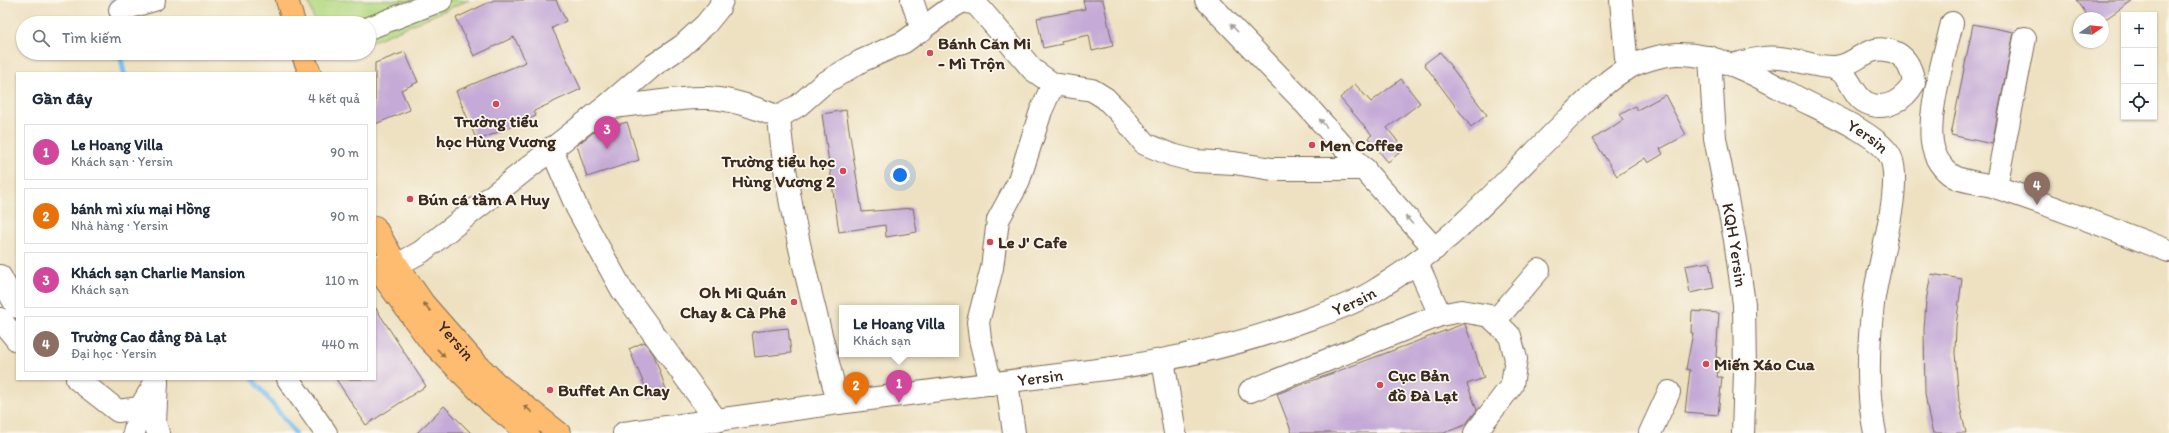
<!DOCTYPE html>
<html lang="vi">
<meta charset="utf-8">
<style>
body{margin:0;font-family:Itim,sans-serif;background:#f6f6f7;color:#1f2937}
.controls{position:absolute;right:12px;top:12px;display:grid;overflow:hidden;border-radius:0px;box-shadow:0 1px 3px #0004}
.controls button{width:36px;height:36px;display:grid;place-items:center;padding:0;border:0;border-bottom:1px solid #e0e1e3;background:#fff;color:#1f2937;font:20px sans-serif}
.compass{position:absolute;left:2073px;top:12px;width:36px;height:36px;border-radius:50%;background:#fff;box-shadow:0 1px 3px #0004;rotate:76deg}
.you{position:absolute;left:900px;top:175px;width:14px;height:14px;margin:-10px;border:3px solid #fff;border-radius:50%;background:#1a73e8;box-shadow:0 0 0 6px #1a73e833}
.badge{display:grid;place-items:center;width:26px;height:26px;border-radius:50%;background:#2563eb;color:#fff;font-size:13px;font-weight:700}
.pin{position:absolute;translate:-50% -33px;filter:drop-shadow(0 1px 2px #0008)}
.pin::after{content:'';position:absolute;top:21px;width:14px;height:12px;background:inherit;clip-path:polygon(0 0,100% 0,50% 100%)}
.popup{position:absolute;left:839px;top:305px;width:120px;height:52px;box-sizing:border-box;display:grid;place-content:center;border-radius:0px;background:#fff;filter:drop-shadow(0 1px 3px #0005);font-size:13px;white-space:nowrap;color:#747a83}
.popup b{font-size:15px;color:#1f2937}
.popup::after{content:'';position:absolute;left:50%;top:100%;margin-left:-8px;border:8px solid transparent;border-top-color:#fff}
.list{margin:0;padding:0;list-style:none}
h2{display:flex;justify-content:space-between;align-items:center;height:52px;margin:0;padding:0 16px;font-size:17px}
h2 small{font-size:13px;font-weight:400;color:#747a83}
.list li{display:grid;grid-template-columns:26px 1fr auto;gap:12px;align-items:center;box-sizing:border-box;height:56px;margin:0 8px 8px;padding:0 8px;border:1px solid #e0e1e3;border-radius:0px}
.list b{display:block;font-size:15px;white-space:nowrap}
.list p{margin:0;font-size:13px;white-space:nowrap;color:#747a83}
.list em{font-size:13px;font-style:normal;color:#747a83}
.icon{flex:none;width:22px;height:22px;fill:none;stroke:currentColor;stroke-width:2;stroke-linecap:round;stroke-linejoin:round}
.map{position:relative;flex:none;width:2169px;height:433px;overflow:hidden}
.search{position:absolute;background:#fff;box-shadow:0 1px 3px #0004;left:16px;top:16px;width:360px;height:44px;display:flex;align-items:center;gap:10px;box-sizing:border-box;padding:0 14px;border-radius:22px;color:#747a83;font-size:15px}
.panel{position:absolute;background:#fff;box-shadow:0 1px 3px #0004;left:16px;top:72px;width:360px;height:308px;border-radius:0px}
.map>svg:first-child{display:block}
.green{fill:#b4d982;stroke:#788250}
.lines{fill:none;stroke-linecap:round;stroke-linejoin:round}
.stream{stroke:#7bbff1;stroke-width:5}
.building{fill:#c5aad7}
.minor-casing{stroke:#7a6a57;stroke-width:24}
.major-casing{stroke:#7a6a57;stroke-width:24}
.minor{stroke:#fff;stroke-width:22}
.major{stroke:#fdbc6f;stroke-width:22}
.oneway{fill:#a79f9a}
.oneway2{fill:#926c42}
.poi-dot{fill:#d1495b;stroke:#fbf7ec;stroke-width:1.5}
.labels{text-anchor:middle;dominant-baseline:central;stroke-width:3.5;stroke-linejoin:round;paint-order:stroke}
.poi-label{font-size:17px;font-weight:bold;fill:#3b2a1e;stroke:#fbf7ec;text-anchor:start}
.street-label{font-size:17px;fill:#3b2a1e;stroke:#fbf7ec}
</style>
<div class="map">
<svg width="2169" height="433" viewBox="0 0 2169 433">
<rect width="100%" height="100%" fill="#fbf7ec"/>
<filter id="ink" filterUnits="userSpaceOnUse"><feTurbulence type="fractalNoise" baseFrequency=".025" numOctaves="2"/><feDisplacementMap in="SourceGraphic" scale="8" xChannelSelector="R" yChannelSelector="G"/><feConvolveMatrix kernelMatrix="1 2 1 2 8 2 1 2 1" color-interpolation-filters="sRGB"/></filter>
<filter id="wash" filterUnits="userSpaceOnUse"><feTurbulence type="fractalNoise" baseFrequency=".012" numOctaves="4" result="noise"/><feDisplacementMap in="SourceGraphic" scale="16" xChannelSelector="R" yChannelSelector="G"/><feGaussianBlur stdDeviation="0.9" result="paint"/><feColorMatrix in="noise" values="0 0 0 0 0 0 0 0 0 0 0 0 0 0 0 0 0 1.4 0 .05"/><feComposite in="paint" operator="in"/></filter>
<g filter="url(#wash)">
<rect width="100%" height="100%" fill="#eee1c1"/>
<path class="green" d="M308,0H469L369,43V23H315Z"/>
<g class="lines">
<path class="stream" d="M112,0L116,23
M120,53L124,73
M253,379L295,433"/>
</g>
<g id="blocks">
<path class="building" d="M494,0H556L566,21L552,28L581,89L534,111L536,116L477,141L456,91L526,62L514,37L474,56L456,18Z
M1083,0H1103L1113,46L1092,51L1089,35L1061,41L1062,44L1043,48L1037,18L1085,9Z
M2077,0H2133L2107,18H2089Z
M1973,24L2014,32L1992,144L1951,135Z
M405,52L418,82L401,90L410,110L375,124V63Z
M1440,52L1487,115L1471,127L1424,64Z
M1401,79L1420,103L1387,128L1404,149L1388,162L1368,138L1372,135L1340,98L1355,84L1371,102Z
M1665,95L1686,135L1660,149L1663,154L1648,163L1645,158L1617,176L1593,139L1623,120L1620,115L1635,106L1637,110Z
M846,110L862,212L913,208L917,232L886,237L885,225L839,232L822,114Z
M627,122L639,160L587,177L577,145L594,132Z
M1709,262L1714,288L1690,293L1685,266Z
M1931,274L1962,279L1956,326L1955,353L1959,402L1966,433H1933L1929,417L1925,393L1924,330L1926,301Z
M375,307L426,386L366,425L336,379H375Z
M1692,311L1719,313L1716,357L1720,358L1717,377H1722L1718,415L1685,412L1690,370L1686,369L1693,333H1691Z
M1463,324H1465L1484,378L1467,384L1477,410L1465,425L1444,433H1292L1277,394Z
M788,328L791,353L755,357L752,332Z
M644,342L654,355L667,392L650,398L629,349Z
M444,406L471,433H417Z"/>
</g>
</g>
<g filter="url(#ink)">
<use href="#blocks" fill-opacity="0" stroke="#7a6a57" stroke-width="1"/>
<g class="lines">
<g class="minor-casing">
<g id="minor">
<path d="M912,0L922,30"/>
<path d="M1206,0L1299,97L1435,249"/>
<path d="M1621,0L1627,69"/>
<path d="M120,10L154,0"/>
<path d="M1952,23C1945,53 1924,123 1934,151C1937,162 1947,174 1957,178C1970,183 1985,183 1998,188C2056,207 2112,229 2169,251"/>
<path d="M369,28L441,0"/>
<path id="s1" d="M1710,57L1715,138L1735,240L1744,304L1745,372L1743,433"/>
<path d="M1732,65C1748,61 1764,56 1780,58C1797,59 1814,67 1832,67C1856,68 1866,41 1894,52C1907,57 1912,71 1914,83C1905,99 1886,112 1867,103C1856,98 1852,84 1845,76C1843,72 1836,70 1832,67"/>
<path d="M604,108C638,105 674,97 708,98C732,99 756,108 779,117L799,105L823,84L861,61L904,42L949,9L963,1L976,4L1033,70L1053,84L1092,90L1105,98L1120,113L1145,144L1172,155L1195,161L1234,163L1272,169H1365"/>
<path d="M779,117C787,214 815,308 838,403"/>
<path d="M551,148L577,208L622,290L717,421"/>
<path d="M1996,187L2025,38"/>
<path d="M1417,263L1440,315L1461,311L1490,316L1510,336L1516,359L1512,385L1475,433"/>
<path d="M378,265H397L421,252L604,108L654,65L682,46L706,24L719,8L722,0"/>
<path d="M0,276L17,307"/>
<path d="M0,319L17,340"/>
<path d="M1495,321L1539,270"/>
<path d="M1163,360L1175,433"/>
<path d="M77,379L118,411L140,408"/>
<path d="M288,379L326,433"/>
<path d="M157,382L155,423L158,433"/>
<path d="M1007,382L1014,433"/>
<path d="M991,384L980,339L978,322L992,268L998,220L1018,183L1041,111L1053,84"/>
<path d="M1250,391L1440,315"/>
<path d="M134,433L140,408L157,380"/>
<path id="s2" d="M624,433L838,403L1121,367C1185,357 1248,342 1309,319C1333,311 1358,302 1379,288C1411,268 1441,245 1468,219C1502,187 1534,152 1568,119C1586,102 1605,81 1626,69C1640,61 1661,55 1677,54C1721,53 1761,78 1798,98C1821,110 1881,135 1891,158C1903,187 1877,269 1873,304C1868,346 1866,391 1875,433"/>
<path d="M1650,433L1669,392"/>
</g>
</g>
<g class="major-casing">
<g id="major">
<path d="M287,0L294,23"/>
<path d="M302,53L310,73"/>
<path id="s3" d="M375,227L397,265L424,304L473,360L497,384L559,433"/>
<path d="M375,266L429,340L492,404L528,433"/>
</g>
</g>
<use href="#minor" class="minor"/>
<use href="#major" class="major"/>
</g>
<defs><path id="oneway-solid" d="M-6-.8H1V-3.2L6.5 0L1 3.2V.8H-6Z"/></defs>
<g class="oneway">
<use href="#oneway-solid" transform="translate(1234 28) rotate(-134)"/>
<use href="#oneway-solid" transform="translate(1323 123) rotate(-132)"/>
<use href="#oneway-solid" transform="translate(1409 220) rotate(-131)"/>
</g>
<g class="oneway2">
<use href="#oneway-solid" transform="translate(427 307) rotate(-130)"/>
<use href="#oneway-solid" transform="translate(441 353) rotate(46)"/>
<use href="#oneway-solid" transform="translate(528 409) rotate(-142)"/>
</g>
</g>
<g class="poi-dot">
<circle cx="930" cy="53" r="4"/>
<circle cx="496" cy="104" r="4"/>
<circle cx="1312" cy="145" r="4"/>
<circle cx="843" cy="171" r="4"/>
<circle cx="410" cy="199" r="4"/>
<circle cx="990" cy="242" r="4"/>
<circle cx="794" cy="302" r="4"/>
<circle cx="1706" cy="364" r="4"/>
<circle cx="1380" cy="385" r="4"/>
<circle cx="550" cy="390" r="4"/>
</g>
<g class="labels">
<g class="poi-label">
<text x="938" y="43">Bánh Căn Mi<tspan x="938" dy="20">- Mì Trộn</tspan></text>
<text x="496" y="121" text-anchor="middle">Trường tiểu<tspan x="496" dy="20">học Hùng Vương</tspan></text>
<text x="1320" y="145">Men Coffee</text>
<text x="835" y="161" text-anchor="end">Trường tiểu học<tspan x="835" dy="20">Hùng Vương 2</tspan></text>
<text x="418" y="199">Bún cá tầm A Huy</text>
<text x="998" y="242">Le J' Cafe</text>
<text x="786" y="292" text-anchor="end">Oh Mi Quán<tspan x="786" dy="20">Chay &amp; Cà Phê</tspan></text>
<text x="1714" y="364">Miến Xáo Cua</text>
<text x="1388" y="375">Cục Bản<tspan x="1388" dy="20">đồ Đà Lạt</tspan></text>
<text x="558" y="390">Buffet An Chay</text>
</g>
<g class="street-label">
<text stroke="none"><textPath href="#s2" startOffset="1367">Yersin</textPath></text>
<text stroke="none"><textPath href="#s1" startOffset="190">KQH Yersin</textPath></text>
<text stroke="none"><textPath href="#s2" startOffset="744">Yersin</textPath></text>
<text stroke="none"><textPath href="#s3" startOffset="140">Yersin</textPath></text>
<text stroke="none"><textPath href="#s2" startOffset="420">Yersin</textPath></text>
</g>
</g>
</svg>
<div class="controls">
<button>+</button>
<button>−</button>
<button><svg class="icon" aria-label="locate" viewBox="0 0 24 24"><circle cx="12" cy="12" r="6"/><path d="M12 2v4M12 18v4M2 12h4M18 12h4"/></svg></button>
</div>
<svg class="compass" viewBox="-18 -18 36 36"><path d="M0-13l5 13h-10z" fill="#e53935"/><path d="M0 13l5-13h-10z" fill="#747a83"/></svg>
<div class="you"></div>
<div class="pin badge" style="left:899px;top:403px;background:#d1479c">1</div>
<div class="popup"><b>Le Hoang Villa</b>Khách sạn</div>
<div class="pin badge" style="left:856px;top:405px;background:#e8710a">2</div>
<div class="pin badge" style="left:607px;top:149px;background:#d1479c">3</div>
<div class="pin badge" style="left:2037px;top:205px;background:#8d6e63">4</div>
<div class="search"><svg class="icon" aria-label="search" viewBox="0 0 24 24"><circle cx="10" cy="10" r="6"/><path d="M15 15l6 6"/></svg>Tìm kiếm</div>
<section class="panel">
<h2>Gần đây<small>4 kết quả</small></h2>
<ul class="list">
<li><span class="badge" style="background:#d1479c">1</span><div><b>Le Hoang Villa</b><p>Khách sạn · Yersin</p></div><em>90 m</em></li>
<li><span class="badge" style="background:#e8710a">2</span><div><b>bánh mì xíu mại Hồng</b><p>Nhà hàng · Yersin</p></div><em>90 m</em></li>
<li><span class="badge" style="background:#d1479c">3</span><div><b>Khách sạn Charlie Mansion</b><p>Khách sạn</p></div><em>110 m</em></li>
<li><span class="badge" style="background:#8d6e63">4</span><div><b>Trường Cao đẳng Đà Lạt</b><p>Đại học · Yersin</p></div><em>440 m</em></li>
</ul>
</section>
</div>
